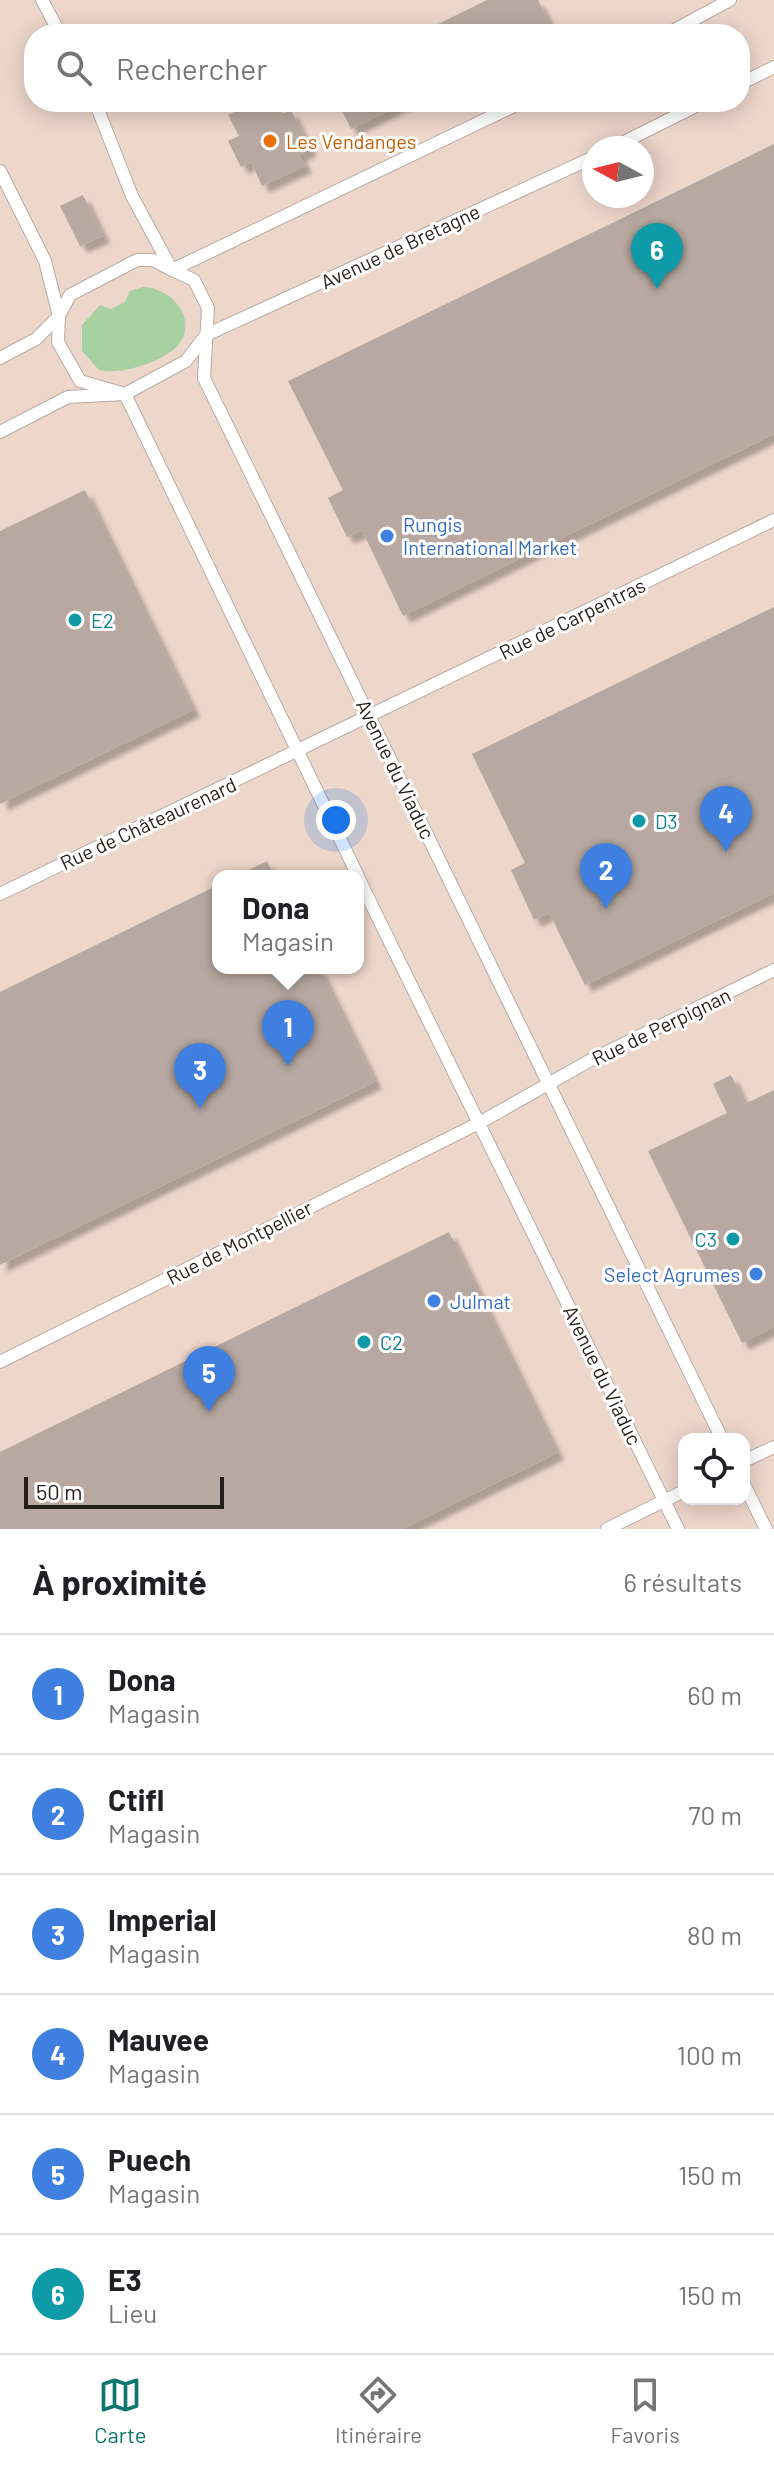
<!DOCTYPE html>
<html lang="fr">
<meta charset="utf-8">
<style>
body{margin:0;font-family:Barlow,sans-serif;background:#f2f2f2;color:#202124}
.controls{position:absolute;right:24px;bottom:24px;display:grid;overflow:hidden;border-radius:16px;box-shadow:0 4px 20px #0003}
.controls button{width:72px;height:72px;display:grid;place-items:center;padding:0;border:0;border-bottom:2px solid #e0e0e0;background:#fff;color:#202124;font:40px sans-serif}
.compass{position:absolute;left:582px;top:136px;width:72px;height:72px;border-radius:50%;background:#fff;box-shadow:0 4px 20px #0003;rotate:277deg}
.scale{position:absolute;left:24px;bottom:20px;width:200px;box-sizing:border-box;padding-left:8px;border:4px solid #241e1b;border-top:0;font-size:22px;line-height:28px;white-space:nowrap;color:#241e1b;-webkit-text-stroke:6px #fff;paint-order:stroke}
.you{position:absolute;left:336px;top:820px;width:28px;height:28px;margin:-20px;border:6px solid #fff;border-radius:50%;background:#1a73e8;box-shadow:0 0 0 12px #1a73e833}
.badge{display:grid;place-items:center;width:52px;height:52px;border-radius:50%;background:#0f766e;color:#fff;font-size:26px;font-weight:700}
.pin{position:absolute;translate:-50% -66px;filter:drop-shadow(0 2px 4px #0008)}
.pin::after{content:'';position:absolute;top:42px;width:28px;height:24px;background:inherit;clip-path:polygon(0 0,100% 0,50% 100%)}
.popup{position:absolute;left:212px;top:870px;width:152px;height:104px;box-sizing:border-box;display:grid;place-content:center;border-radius:16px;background:#fff;filter:drop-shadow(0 2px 6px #0005);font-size:26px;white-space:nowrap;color:#757577}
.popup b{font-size:30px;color:#202124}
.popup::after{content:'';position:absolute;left:50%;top:100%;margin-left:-16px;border:16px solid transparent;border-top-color:#fff}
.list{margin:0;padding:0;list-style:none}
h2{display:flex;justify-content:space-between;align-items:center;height:104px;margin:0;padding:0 32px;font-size:34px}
h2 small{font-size:26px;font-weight:400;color:#757577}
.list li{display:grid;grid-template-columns:52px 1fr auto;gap:24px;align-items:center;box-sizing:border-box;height:120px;padding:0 32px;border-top:2px solid #e0e0e0}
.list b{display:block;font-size:30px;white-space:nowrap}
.list p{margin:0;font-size:26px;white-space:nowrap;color:#757577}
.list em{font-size:26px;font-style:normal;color:#757577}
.icon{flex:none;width:44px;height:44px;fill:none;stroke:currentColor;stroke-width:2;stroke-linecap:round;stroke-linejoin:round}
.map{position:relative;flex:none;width:774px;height:1529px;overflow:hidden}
.search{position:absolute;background:#fff;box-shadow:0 4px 20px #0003;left:24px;right:24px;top:24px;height:88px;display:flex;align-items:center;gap:20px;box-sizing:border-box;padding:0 28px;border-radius:32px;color:#757577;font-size:30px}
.sheet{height:824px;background:#fff}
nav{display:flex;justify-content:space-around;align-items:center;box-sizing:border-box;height:112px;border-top:2px solid #e0e0e0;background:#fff;font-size:22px;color:#757577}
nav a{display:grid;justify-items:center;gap:4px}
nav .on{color:#0f766e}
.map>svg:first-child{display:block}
.built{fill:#edd6ca;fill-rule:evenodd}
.green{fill:#a7d1a1}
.building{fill:#b7a9a1;filter:url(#shadow)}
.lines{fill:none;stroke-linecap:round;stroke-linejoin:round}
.lane-casing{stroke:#b8aaa2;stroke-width:14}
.lane{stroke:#fff;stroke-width:12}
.food-dot{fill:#e8710a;stroke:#fff;stroke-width:3}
.shop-dot{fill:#3f7fe0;stroke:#fff;stroke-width:3}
.culture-dot{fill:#0f9aa8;stroke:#fff;stroke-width:3}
.labels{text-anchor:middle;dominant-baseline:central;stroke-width:6;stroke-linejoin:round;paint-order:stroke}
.food-label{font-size:20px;fill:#c56008;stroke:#fff;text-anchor:start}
.street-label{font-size:20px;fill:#241e1b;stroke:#fff}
.shop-label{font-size:20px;fill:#366cbe;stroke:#fff;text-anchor:start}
.culture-label{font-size:20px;fill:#0d838f;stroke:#fff;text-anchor:start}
</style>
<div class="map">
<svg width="774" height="1529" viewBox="0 0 774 1529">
<defs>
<filter id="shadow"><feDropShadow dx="7" dy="7" stdDeviation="2" flood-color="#0004"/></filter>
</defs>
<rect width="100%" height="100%" fill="#f1e2da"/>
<path class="built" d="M0,0H774V1529H0ZM34,34H740V102H34ZM594,148H642V196H594ZM218,876H358V968H218ZM684,1439H744V1499H684Z"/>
<path class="green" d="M143,287C166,287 194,311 183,338C173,360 121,376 99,370L82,351V325L100,305L111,309L125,302L130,291Z"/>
<path class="building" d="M487,0H538L552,30L545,34H418Z
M255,102H274L280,115L291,110L310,149L299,155L305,166L262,186L251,162L241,167L228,141L239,136L228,115Z
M338,102H406L351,129Z
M774,144V434L403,616L362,530L347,537L328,498L343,490L288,381Z
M83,195L103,236L80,246L60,206Z
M85,490L193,710L0,804V531Z
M774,607V893L585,985L549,913L534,920L511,870L525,863L472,754Z
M267,861L274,876H236Z
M218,885V968H319L375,1082L0,1265V992Z
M731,1075L745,1104L774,1090V1327L742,1343L648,1151L727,1113L713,1084Z
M449,1232L557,1453L402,1529H0V1452Z"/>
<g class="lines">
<g class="lane-casing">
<path id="lane" d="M42,0L60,34
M667,34L730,0
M740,84L774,67
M95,102L132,196L172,270L194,280L208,308L204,378L722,1439
M612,148L704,102
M0,171L45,261L59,316L58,342L80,381L125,394L358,876
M0,358L36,339L59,316L70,295L137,260H153L172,270L522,102
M0,432L68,397L125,394L186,361L206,335L594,157
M358,877L678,1529
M0,894L774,520
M0,1362L479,1123L589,1061L774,970
M744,1461L774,1447
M744,1484L766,1529
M607,1529L684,1491"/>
</g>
<use href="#lane" class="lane"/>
</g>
<circle class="food-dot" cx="270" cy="141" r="8"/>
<g class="shop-dot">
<circle cx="387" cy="536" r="8"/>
<circle cx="756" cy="1274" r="8"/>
<circle cx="434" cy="1301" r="8"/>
</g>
<g class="culture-dot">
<circle cx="75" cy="620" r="8"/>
<circle cx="639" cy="821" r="8"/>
<circle cx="733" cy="1239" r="8"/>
<circle cx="364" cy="1342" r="8"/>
</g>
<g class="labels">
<g class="food-label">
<text x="286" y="141">Les Vendanges</text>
</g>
<g class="street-label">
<text transform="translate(400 246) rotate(-25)">Avenue de Bretagne</text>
<text transform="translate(572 618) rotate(-26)">Rue de Carpentras</text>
<text transform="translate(396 769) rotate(64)">Avenue du Viaduc</text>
<text transform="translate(148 823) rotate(-25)">Rue de Châteaurenard</text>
<text transform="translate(661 1026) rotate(-26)">Rue de Perpignan</text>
<text transform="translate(239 1242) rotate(-27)">Rue de Montpellier</text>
<text transform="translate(603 1375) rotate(64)">Avenue du Viaduc</text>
</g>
<g class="shop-label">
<text x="403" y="524">Rungis<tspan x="403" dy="23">International Market</tspan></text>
<text x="740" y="1274" text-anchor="end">Select Agrumes</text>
<text x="450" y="1301">Julmat</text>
</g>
<g class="culture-label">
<text x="91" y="620">E2</text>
<text x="655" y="821">D3</text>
<text x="717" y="1239" text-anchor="end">C3</text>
<text x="380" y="1342">C2</text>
</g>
</g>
</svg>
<div class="controls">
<button><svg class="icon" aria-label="locate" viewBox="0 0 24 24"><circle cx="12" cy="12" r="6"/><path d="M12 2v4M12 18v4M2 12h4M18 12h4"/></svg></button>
</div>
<svg class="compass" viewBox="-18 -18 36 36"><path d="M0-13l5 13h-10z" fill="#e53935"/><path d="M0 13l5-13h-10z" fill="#757577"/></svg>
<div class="scale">50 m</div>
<div class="you"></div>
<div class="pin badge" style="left:288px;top:1066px;background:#3f7fe0">1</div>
<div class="popup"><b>Dona</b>Magasin</div>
<div class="pin badge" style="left:606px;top:909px;background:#3f7fe0">2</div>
<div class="pin badge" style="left:200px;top:1109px;background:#3f7fe0">3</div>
<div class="pin badge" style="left:726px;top:852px;background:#3f7fe0">4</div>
<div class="pin badge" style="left:209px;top:1412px;background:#3f7fe0">5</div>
<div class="pin badge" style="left:657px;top:289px;background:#0f9aa8">6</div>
<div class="search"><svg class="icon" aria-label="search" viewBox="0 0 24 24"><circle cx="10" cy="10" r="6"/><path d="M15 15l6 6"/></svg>Rechercher</div>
</div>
<section class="sheet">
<h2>À proximité<small>6 résultats</small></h2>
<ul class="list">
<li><span class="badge" style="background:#3f7fe0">1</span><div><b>Dona</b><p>Magasin</p></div><em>60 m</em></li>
<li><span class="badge" style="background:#3f7fe0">2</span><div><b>Ctifl</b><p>Magasin</p></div><em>70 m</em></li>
<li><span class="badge" style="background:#3f7fe0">3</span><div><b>Imperial</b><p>Magasin</p></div><em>80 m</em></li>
<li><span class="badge" style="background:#3f7fe0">4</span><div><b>Mauvee</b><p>Magasin</p></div><em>100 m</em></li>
<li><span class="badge" style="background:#3f7fe0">5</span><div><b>Puech</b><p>Magasin</p></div><em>150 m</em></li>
<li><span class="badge" style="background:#0f9aa8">6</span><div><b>E3</b><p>Lieu</p></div><em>150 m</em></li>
</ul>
</section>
<nav>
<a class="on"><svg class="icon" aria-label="map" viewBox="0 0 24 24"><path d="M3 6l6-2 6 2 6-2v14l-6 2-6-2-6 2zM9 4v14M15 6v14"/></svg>Carte</a>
<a><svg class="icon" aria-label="directions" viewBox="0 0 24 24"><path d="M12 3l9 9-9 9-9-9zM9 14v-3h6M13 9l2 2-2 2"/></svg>Itinéraire</a>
<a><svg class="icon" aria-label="saved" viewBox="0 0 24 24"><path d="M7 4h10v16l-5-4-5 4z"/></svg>Favoris</a>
</nav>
